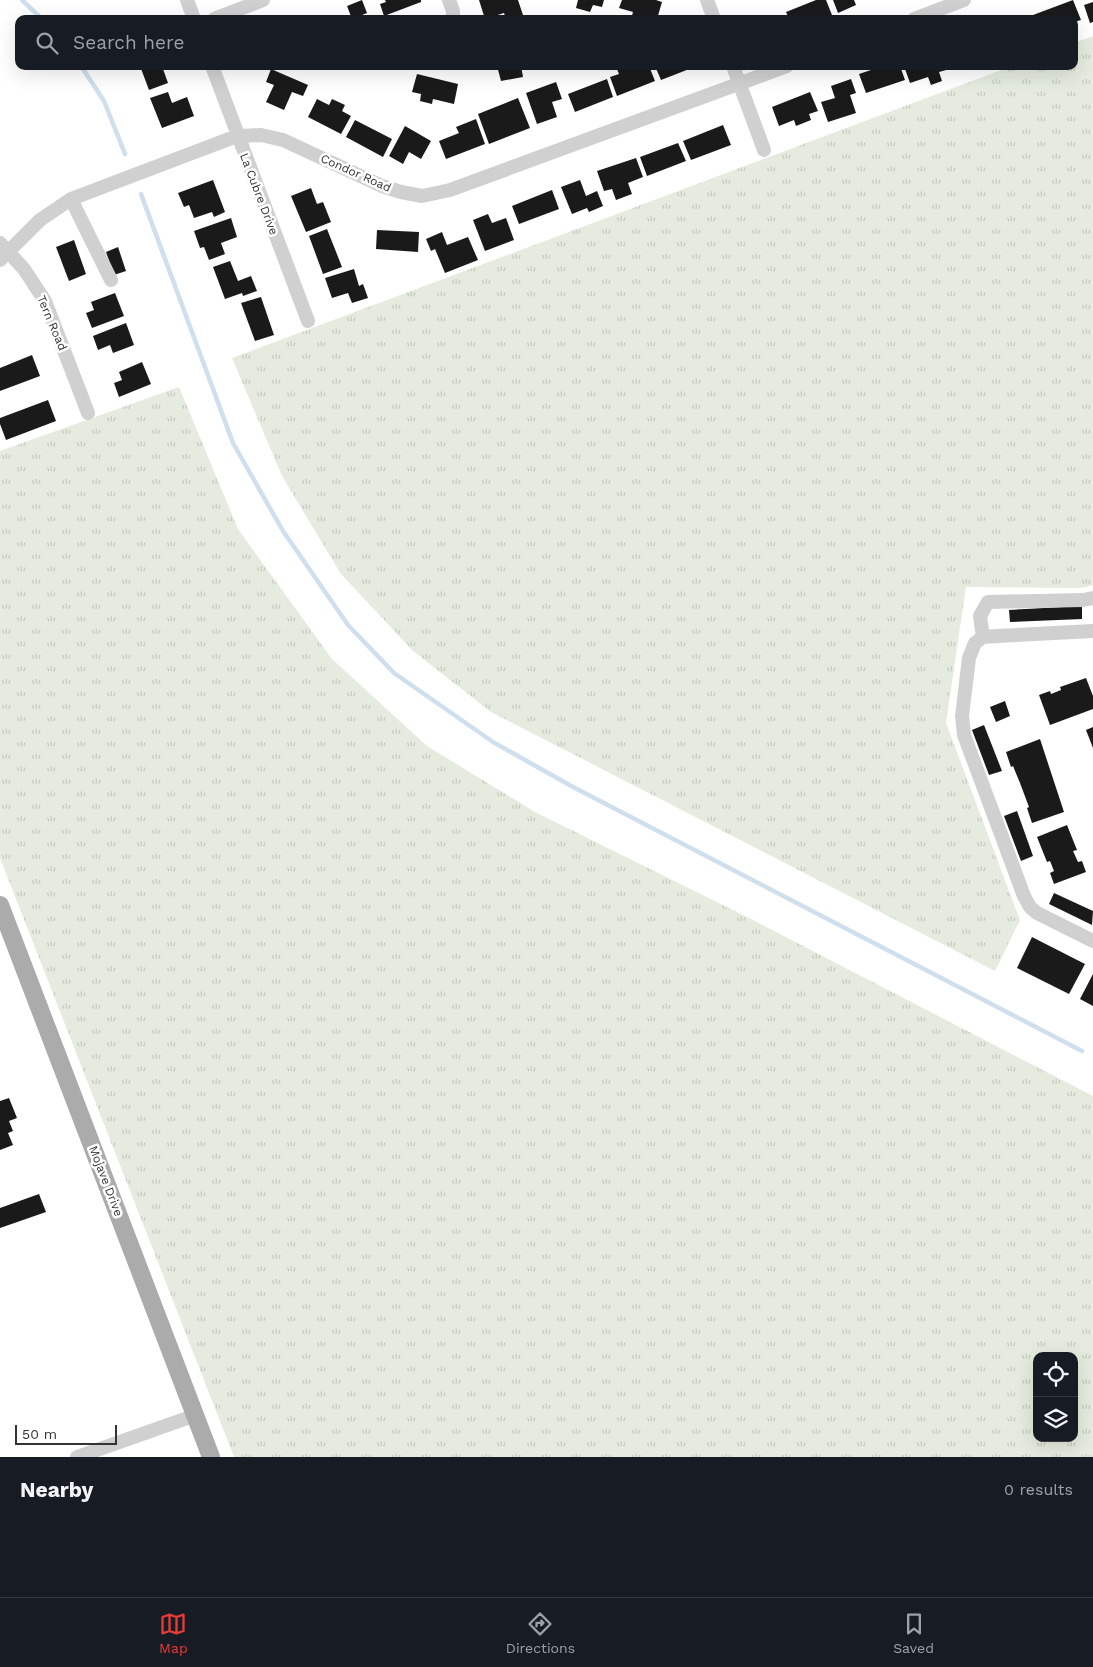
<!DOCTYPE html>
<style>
body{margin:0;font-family:"Work Sans",sans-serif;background:#242831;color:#f1f3f6}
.controls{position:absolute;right:15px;bottom:15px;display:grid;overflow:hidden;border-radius:10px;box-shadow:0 5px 20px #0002}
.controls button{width:45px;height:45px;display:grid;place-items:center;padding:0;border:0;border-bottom:1px solid #363941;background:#171b24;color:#f1f3f6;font:25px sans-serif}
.scale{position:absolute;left:15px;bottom:12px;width:102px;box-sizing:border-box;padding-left:5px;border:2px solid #333;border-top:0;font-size:14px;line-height:18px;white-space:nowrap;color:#333;-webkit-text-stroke:4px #fff;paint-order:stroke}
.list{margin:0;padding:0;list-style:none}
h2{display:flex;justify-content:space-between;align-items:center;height:65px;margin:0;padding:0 20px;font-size:21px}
h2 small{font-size:16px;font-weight:400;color:#9ea1a6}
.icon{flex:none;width:28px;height:28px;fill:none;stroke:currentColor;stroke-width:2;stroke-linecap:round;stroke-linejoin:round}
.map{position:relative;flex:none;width:1093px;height:1457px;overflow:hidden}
.search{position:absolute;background:#171b24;box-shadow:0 5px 20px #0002;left:15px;right:15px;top:15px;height:55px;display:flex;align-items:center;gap:12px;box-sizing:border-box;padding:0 18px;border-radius:10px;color:#9ea1a6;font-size:19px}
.sheet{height:140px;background:#171b24}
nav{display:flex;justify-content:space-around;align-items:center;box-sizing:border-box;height:70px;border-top:1px solid #363941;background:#171b24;font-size:14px;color:#9ea1a6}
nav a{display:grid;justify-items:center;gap:2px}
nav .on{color:#e63c38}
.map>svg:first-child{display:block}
.grass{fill:url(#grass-tufts);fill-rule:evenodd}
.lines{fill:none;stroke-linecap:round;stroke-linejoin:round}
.stream{stroke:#cfdfee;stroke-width:4.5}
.building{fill:#1a1a1a}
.minor{stroke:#d0d0d0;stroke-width:14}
.major{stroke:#ababab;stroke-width:18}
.labels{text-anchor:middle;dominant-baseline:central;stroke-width:5;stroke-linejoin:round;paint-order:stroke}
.street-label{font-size:12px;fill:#333;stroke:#fff}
</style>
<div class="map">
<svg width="1093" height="1457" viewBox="0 0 1093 1457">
<defs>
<pattern id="grass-tufts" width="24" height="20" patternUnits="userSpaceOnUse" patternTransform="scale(1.25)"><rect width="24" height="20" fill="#e5ecdf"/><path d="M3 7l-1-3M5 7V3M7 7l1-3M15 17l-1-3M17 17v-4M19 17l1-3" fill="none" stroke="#c5cbc0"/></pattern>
</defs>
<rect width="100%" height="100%" fill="#fff"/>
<path class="grass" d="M1093,36V585L1082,588L966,587L946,723L1020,920L995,971L491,712L413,651L341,574L282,476L232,358L1012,66H1074V43Z
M179,387L238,529L332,659L427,746L535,812L751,919L1093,1096V1457H234L0,858V451ZM1037,1356H1074V1438H1037Z"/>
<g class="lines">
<path class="stream" d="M22,0L42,19
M81,66L104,101L125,154
M141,194L233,443L283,531L348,625L394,673L493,742L573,787L1082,1051"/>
</g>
<path class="building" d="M362,0L367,13L362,15L364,19H352L347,6Z
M385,0H421V2L384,16L380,4L386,2Z
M479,0H518L524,18L506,19L504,13L485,19Z
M578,0H604L602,7L593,5L590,12L576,8Z
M622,0H656L662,2L657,19H631L633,12L619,8Z
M816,0H826L832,15L821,19H789L786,12Z
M833,0H854L856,5L838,13Z
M1073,0L1081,20L1074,22V19H1035L1033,15Z
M1093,2V22L1090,23L1084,5Z
M140,66H170L163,69L168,83L149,90Z
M497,66H521L523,77L501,81Z
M623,66H630L631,69L639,66H649L655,81L617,96L610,77L619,74L617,69Z
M655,66H697L661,80Z
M883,66H900L905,80L866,93L859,74Z
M904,66H949L950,69L939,72L942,81L931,85L928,77L910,83Z
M271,69L308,85L303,96L292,92L284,110L266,102L274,85L266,82Z
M417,74L458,84L454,104L433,99L432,104L420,101L421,94L412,92Z
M607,79L613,97L575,112L568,94Z
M851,79L856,93L850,95L856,113L828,122L821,102L835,98L831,86Z
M556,82L562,99L552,102L557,117L537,124L526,93Z
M168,92L172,103L187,97L194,116L162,128L150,98Z
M810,92L818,111L809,114L811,120L796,126L794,120L779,126L772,107Z
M518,98L530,128L489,144L478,114Z
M317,99L329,105L332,99L345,105L342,111L351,116L341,134L308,117Z
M476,119L485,144L446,159L439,141L459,133L456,127Z
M355,120L392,139L383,157L346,137Z
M723,125L731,145L691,160L683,141Z
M405,126L431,141L421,159L409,152L403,164L389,156Z
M678,143L686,161L647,176L640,157Z
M636,158L643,177L628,183L632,194L616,200L612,189L604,191L597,171Z
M213,180L225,212L214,217L212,212L194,218L189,205L184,207L178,193Z
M580,180L586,196L597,191L603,206L589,212L587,208L572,214L561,187Z
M311,188L317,204L323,202L331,222L306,232L291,196Z
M552,190L559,209L519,224L512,206Z
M488,214L492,223L506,218L514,240L485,251L473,220Z
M231,218L237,237L221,243L225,254L209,260L204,247L200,248L194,231Z
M327,229L342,267L323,274L309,236Z
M377,230L419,232L418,252L376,249Z
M442,232L447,245L468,237L478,260L445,273L435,249L431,251L426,239Z
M74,240L86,274L69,281L56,247Z
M118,247L126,271L114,275L106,252Z
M230,261L238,281L251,276L257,291L243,296L242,293L225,299L213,267Z
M354,269L359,286L363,284L368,298L352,303L348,293L332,298L325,278Z
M115,293L124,316L92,328L86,313L94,310L91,302Z
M261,297L274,335L255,341L241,303Z
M126,323L134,345L113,353L110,345L98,350L93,336Z
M32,355L40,376L0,391V368Z
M142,362L151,384L119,397L114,383L122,380L119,372Z
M48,400L56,421L6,440L0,424V418Z
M1082,606V619L1010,622L1009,610Z
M1086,678L1093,696V709L1050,725L1039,695L1050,691L1051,694L1061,690L1060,687Z
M1005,701L1010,716L996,722L990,707Z
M984,725L1002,771L989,775L972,730Z
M1093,727V748L1086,730Z
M1040,739L1064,812L1032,823L1027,808L1029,807L1020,783L1013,766L1011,767L1006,752Z
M1017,811L1033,856L1021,861L1004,816Z
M1067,825L1077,850L1073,851L1078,862L1082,861L1086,872L1054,884L1050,873L1054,871L1050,861L1047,862L1037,837Z
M1054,893L1093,911L1092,925L1049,904Z
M1032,937L1085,964L1069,994L1017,968Z
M1093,974V1006L1080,999Z
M9,1098L17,1118L9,1121L13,1131L8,1133L13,1145L0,1150V1101Z
M39,1194L46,1212L0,1228V1208Z"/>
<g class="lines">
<path class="minor" d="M187,0L194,19
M449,0L453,11V19
M707,0L714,19
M214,19L263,0
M914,19L964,0
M212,66L308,321
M733,66L764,150
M71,199L111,280
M0,243L24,269L45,301L88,413
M0,260L40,220L71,199L237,136L261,135L283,140L382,186L401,192L422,196L450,190L787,66
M1093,631L997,636L983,637L975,643L969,658L962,716L964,735L1024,896L1030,907L1037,913L1093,941
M983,637L980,616L988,602L1083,600L1093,598
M77,1457L196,1415"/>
<path class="major" d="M0,905L211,1457"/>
</g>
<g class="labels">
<g class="street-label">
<text transform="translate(356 173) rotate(24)">Condor Road</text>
<text transform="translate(259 194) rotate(69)">La Cubre Drive</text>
<text transform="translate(52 323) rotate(67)">Tern Road</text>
<text transform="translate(106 1181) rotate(69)">Mojave Drive</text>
</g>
</g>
</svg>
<div class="controls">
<button><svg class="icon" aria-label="locate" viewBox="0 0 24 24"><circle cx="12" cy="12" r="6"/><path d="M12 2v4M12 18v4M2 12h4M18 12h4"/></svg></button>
<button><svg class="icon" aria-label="layers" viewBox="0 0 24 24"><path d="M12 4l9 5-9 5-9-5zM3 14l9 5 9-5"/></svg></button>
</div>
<div class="scale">50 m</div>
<div class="search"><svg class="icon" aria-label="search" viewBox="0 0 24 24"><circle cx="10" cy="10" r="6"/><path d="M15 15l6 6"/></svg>Search here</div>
</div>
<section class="sheet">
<h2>Nearby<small>0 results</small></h2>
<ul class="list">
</ul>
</section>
<nav>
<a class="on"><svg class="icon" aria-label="map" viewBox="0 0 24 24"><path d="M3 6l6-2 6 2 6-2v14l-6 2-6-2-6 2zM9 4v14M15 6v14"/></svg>Map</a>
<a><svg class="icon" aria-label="directions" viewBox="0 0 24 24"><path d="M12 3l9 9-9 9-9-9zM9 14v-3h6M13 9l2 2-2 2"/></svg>Directions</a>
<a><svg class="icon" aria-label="saved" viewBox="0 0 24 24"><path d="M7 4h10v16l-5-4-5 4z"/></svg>Saved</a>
</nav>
